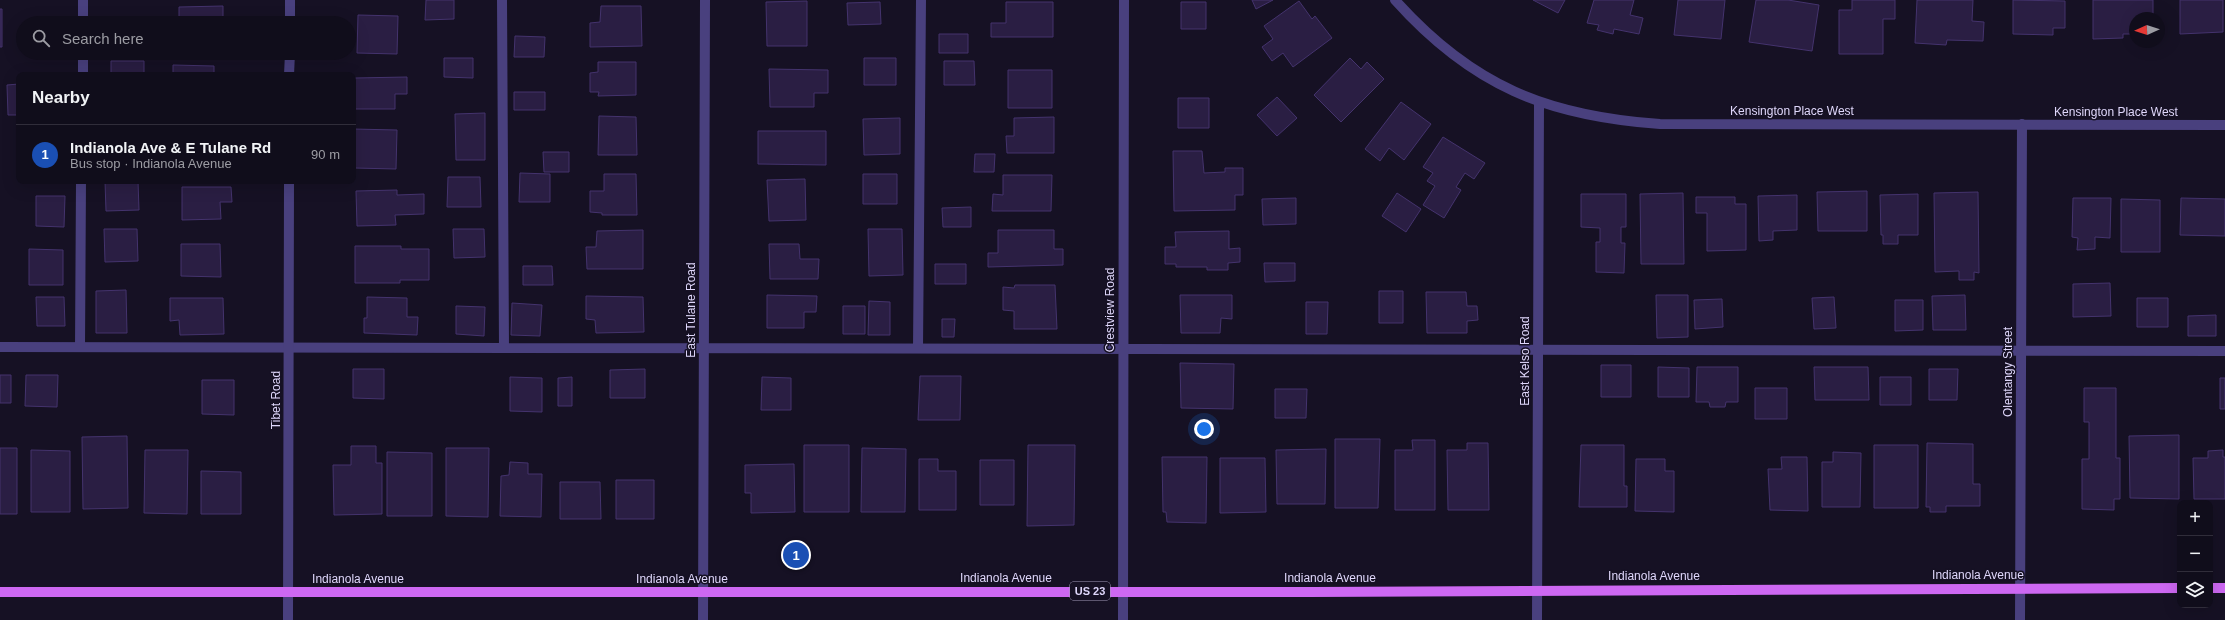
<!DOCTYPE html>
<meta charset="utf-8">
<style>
body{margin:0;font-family:Helvetica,sans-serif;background:#191624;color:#f1f3f6}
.controls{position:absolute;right:12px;bottom:12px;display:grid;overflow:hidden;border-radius:8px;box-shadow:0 4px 16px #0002}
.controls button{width:36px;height:36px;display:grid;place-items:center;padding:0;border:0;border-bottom:1px solid #302d3a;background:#100d1b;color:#f1f3f6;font:20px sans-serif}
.compass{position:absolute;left:2129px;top:12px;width:36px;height:36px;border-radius:50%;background:#100d1b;box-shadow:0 4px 16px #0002;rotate:267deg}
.you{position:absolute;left:1204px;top:429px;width:14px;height:14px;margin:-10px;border:3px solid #fff;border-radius:50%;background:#1a73e8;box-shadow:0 0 0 6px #1a73e833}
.badge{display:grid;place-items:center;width:26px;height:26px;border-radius:50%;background:#15beea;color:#fff;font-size:13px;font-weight:700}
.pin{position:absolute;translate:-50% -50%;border:2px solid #fff;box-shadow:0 1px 4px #0006}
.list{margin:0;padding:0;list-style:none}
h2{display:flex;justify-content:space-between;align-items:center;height:52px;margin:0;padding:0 16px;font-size:17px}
h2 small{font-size:13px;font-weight:400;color:#9c9ca3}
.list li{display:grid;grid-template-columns:26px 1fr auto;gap:12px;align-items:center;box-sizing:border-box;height:60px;padding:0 16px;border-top:1px solid #302d3a}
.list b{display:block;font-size:15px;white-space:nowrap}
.list p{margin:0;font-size:13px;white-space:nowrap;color:#9c9ca3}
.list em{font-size:13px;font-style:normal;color:#9c9ca3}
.icon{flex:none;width:22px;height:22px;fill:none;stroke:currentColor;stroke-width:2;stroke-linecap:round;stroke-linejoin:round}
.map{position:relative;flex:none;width:2225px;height:620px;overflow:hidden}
.search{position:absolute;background:#100d1b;box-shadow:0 4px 16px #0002;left:16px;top:16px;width:340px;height:44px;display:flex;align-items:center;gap:10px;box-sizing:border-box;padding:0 14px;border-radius:22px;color:#9c9ca3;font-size:15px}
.panel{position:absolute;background:#100d1b;box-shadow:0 4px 16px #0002;left:16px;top:72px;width:340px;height:112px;border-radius:8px}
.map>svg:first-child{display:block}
.building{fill:#2a1e43;stroke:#44336d}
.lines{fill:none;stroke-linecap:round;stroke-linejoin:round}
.lane{stroke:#49407e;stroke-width:10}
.street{stroke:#49407e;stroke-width:10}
.primary{stroke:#cd68f2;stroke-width:10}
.labels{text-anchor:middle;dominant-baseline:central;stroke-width:3;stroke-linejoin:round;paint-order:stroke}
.shield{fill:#161124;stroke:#a39cba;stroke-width:1}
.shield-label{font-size:11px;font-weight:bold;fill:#dfd7fb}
.street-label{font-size:12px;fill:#dfd7fb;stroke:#161124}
</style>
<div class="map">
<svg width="2225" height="620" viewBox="0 0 2225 620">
<rect width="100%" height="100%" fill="#161124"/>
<path class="building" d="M426,0H454V19L425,20Z
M1252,0H1273L1256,9Z
M1533,0H1565L1558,13Z
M1594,0H1634L1630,15L1643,18L1639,34L1614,29L1613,34L1597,30L1599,25L1587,23Z
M1678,0H1725L1721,39L1674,35Z
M1756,0H1788L1819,5L1812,51L1749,42Z
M1852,0H1895V19H1883V54H1839V10H1852Z
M1917,0H1973L1972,21L1984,22L1983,41L1947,40L1946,45L1915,43Z
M2013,0L2065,1V28H2053V35L2013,34Z
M2093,0H2153V18H2135V34H2123V38L2093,39Z
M2180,0H2223V32L2180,34Z
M807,1V46H767L766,2Z
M1299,1L1312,19L1315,16L1332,38L1293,67L1283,53L1272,61L1262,47L1273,39L1264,26Z
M880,2L881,24L848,25L847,3Z
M1006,2H1053V37H991V23H1006Z
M1181,2H1206V29H1181Z
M223,6V23H179V7Z
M601,6H641L642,46L590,47V23L600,22Z
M0,9H2V47H0Z
M358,15L398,16L397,54L357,53Z
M939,34H968V53H939Z
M515,36L545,37L544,57H514Z
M110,53H142V55H110Z
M444,58H473V78L444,77Z
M864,58H896V85H864Z
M1350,58L1361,69L1367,62L1384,79L1341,122L1314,95Z
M111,61H144V75H111Z
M944,61H974L975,85H944Z
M598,62H636V95L598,96L599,92H590V73L598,72Z
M173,65L214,66V75H173Z
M769,69L828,70V93H814V107H770Z
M1008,70H1052V108H1008Z
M407,77V94H395V109H355V78Z
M19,84V115H8L7,85Z
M514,92H545V110H514Z
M1277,97L1297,118L1277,136L1257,115Z
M1178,98H1209V128H1178Z
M1401,102L1431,124L1404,160L1389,148L1380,161L1365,149Z
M485,113V160H456L455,114Z
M599,116L636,117L637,155H598Z
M1054,117V153H1007L1006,136H1014V118Z
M900,118V154L864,155L863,119Z
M353,129L397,130L396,169L354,168Z
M758,131H826V165L758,164Z
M1443,137L1485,163L1474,179L1465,173L1456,187L1461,190L1444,218L1423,205L1435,186L1427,181L1433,173L1423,167Z
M1173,151H1202L1204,173L1225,172V168H1243V195H1235V210L1174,211Z
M543,152H569V172H544Z
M975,154H995L994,172H974Z
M520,173L550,174V202H519Z
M604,174H636L637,215H602V213L590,212V191H604Z
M863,174H897V204H863Z
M1003,175H1052L1051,211H992L993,194L1003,195Z
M448,177H480L481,207H447Z
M805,179L806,220L769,221L767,180Z
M105,181H138L139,210L106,211Z
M182,187H231L232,202H220L221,219L182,220Z
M397,190V195L424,194V214L395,215L396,225L357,226L356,191Z
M1867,191V231H1818L1817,192Z
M1978,192L1979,273L1974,272V280H1959V271L1935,272L1934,193Z
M1397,193L1421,209L1406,232L1382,216Z
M1683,193L1684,264H1641L1640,194Z
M1581,194H1626V227H1621V243H1625L1624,273L1596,272V242H1600V228L1581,227Z
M1918,194V235H1898V244H1883V235H1881L1880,195Z
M1797,195V230L1773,231V240L1759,241L1758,196Z
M36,196H65L64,227L36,226Z
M1696,197H1735V204H1746V250L1707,251V213H1696Z
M1296,198V224L1263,225L1262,199Z
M2073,198H2111L2110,238L2095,237V249L2077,250L2078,238L2072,237Z
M2181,198L2225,199V236L2180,235Z
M2121,199L2160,200V252H2121Z
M971,207V227H943L942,208Z
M104,229H137L138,261L105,262Z
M453,229H484L485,257L454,258Z
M868,229H902L903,275L869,276Z
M643,230V269H587L586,247H596L597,231Z
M998,230H1054V249H1063V265L988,267V253H998Z
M1229,231V249L1240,248V262L1228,263V270H1207V267H1176V264H1165V247H1176L1175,232Z
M181,244H220L221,277L181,276Z
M769,244H799L800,259H819L818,279H770Z
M355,246H401V249H429V280H400V283H355Z
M29,249L63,250V285H29Z
M1264,263H1295V281L1265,282Z
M935,264H966V284H935Z
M523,266H552L553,285H523Z
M2110,283L2111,316L2073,317V284Z
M1015,285H1055L1057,329H1014V311L1003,310V287L1014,288Z
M126,290L127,333H96V291Z
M1379,291H1403V323H1379Z
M1426,292H1466L1467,306H1477L1478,320L1467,321V333H1427Z
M767,295L817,296L816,312H804V328H767Z
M1180,295H1232V319L1221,318L1220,333H1181Z
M1656,295H1688V337L1657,338Z
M1965,295L1966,330H1933L1932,296Z
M586,296L643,297L644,332L596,333L595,320L586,319Z
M36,297H64L65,326H37Z
M367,297L407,298V317H418L417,335L364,333V318H367Z
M1834,297L1836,328L1814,329L1812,298Z
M170,298H223L224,334L180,335L179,320L170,321Z
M2137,298H2168V327H2137Z
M1722,299L1723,327L1695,329L1694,300Z
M1895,300H1923V330L1895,331Z
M869,301L890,302V335H868Z
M1306,302H1328L1327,334H1306Z
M512,303L542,305L540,336L511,335Z
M456,306L485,307L484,336L456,334Z
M843,306H865V334H843Z
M2216,315V336H2188V316Z
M942,319H955L954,337H942Z
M1180,363L1234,364L1233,409L1181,408Z
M1601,365H1631V397H1601Z
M1658,367L1689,368V397H1658Z
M1697,367H1738V402H1726L1725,407H1710L1709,402H1696Z
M1814,367H1868L1869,400H1815Z
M353,369H384V399L353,398Z
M645,369V398H610V370Z
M1929,369H1958L1957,400H1929Z
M0,375H11V403H0Z
M26,375H58L57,407L25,406Z
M920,376H961L960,420H918Z
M510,377L542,378V412L510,411Z
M572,377V406H558V378Z
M762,377L791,378V410H761Z
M1880,377H1911V405H1880Z
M2220,378H2225V409H2220Z
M202,380H234V415L202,414Z
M1755,388H1787V419H1755Z
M2084,388H2116V458H2120V499H2114V510L2082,509V459H2089V422H2084Z
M1275,389H1307L1306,418H1275Z
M2179,435V499L2130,498L2129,436Z
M127,436L128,508L83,509L82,437Z
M1335,439H1380L1378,508H1335Z
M1412,440H1435V510H1395V450H1413Z
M1467,443H1488L1489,510H1448L1447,450H1467Z
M1927,443L1973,444V484H1980V506H1946V512H1930V507H1926Z
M804,445H849V512H804Z
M1028,445H1075L1074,525L1027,526Z
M1581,445H1624V486H1627V507H1579Z
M1874,445H1918V508H1874Z
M351,446H376V463H382V514L334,515L333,465H351Z
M0,448H17V514H0Z
M446,448H489L488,517L446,516Z
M862,448L906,449L905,512H861Z
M1326,449L1325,504H1277L1276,450Z
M31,450L70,451V512H31Z
M145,450H188L187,514L144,513Z
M2223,450V457H2225V499H2194L2193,458H2208V451Z
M387,452L432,453V516H387Z
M1833,452L1861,453L1860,507H1822V462H1833Z
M1162,457H1207L1206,523L1167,522L1166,512H1163Z
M1781,457H1807L1808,511L1770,510L1768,469H1782Z
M1220,458H1265L1266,512L1220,513Z
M919,459H938V471H956V510H919Z
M1636,459H1665V471H1674V512L1635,511Z
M980,460H1014V505H980Z
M510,462L528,463V474H542L541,517L500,516L501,476L509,475Z
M794,464L795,512L751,513V493H745V465Z
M201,471L241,472V514H201Z
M616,480H654V519H616Z
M560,482H600L601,519H560Z"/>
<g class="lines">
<path class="lane" d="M502,0L504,347
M83,23V0
M83,75V53
M0,347L2225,351
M80,347L81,181
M918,348L921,0"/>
<path class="street" d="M1395,0C1472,86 1547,116 1660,124L2225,125
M290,23V0
M289,75L290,53
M288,620L289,181
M703,620L705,0
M1123,620L1124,0
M1537,620L1539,103
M2020,620L2022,124"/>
<path class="primary" d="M2210,588H2225
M0,592H1312L2180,588"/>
</g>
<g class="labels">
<rect class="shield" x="1070" y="582" width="40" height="18" rx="3"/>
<g class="shield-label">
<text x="1090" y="591">US 23</text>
</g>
<g class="street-label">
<text x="1792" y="111">Kensington Place West</text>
<text x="2116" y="112">Kensington Place West</text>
<text transform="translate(691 310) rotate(-90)">East Tulane Road</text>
<text transform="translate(1110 310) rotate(-90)">Crestview Road</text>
<text transform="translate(1525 361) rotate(-90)">East Kelso Road</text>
<text transform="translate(2008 372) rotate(-90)">Olentangy Street</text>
<text transform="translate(276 400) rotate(-90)">Tibet Road</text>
<text x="1978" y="575">Indianola Avenue</text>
<text x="1654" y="576">Indianola Avenue</text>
<text x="1006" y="578">Indianola Avenue</text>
<text x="1330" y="578">Indianola Avenue</text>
<text x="358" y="579">Indianola Avenue</text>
<text x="682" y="579">Indianola Avenue</text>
</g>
</g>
</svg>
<div class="controls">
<button>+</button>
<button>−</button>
<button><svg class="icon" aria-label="layers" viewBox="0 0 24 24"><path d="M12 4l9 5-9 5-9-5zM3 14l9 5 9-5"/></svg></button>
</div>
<svg class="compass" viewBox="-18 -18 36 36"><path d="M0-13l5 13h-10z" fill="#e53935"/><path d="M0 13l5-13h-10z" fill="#9c9ca3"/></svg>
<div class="you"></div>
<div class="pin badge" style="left:796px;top:555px;background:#1a4fb4">1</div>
<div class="search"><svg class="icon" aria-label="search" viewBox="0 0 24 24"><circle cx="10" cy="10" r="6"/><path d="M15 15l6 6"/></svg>Search here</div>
<section class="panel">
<h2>Nearby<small></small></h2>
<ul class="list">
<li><span class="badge" style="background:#1a4fb4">1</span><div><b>Indianola Ave &amp; E Tulane Rd</b><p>Bus stop · Indianola Avenue</p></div><em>90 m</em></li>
</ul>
</section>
</div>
